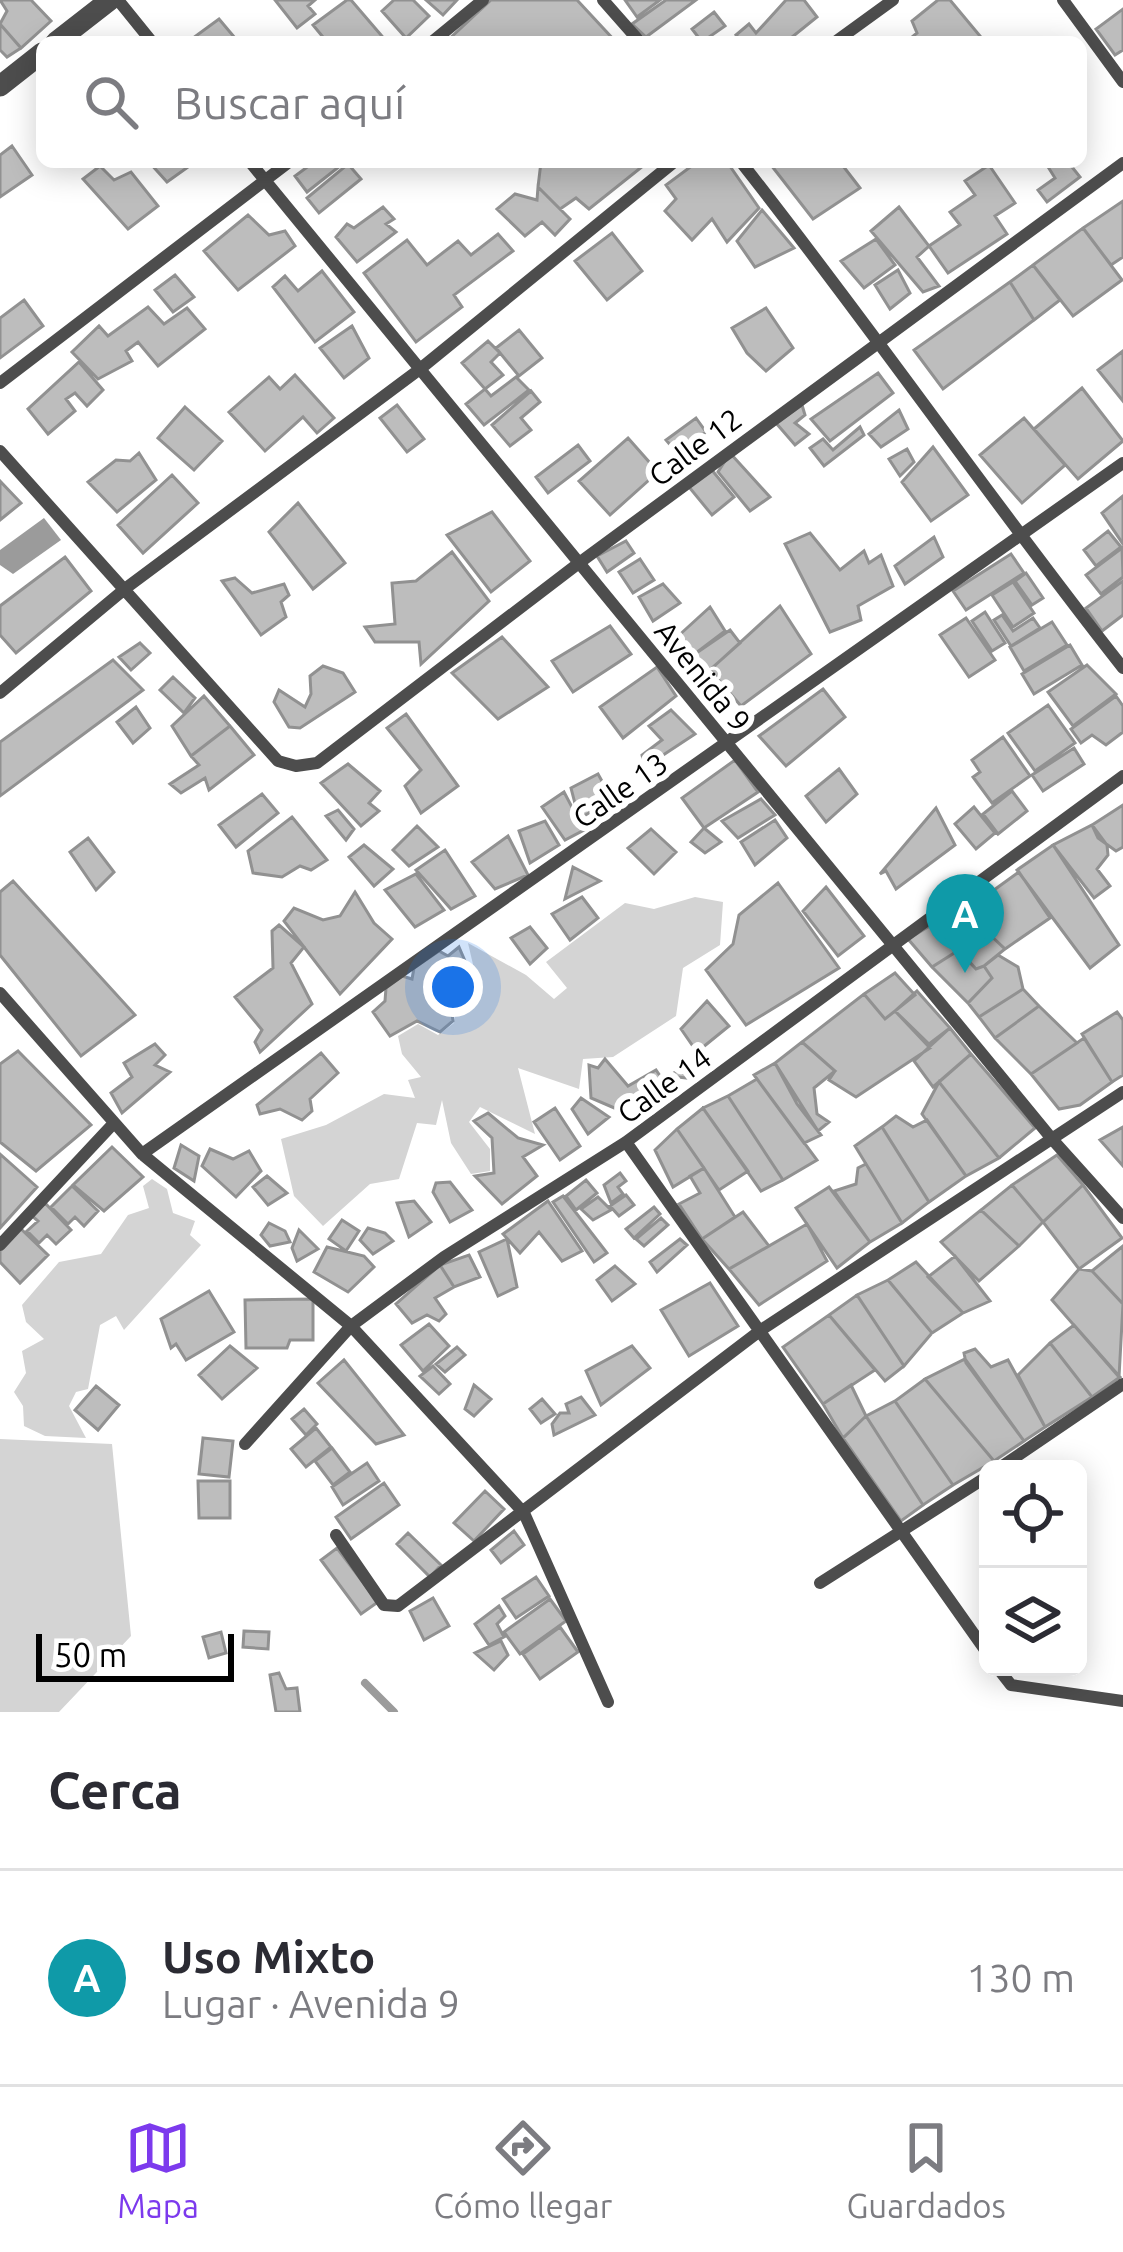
<!DOCTYPE html>
<html lang="es">
<meta charset="utf-8">
<style>
body{margin:0;font-family:Ubuntu,sans-serif;background:#f7f7f7;color:#2b2b33}
.controls{position:absolute;right:36px;bottom:36px;display:grid;overflow:hidden;border-radius:18px;box-shadow:0 6px 30px #0003}
.controls button{width:108px;height:108px;display:grid;place-items:center;padding:0;border:0;border-bottom:3px solid #e1e1e2;background:#fff;color:#2b2b33;font:60px sans-serif}
.scale{position:absolute;left:36px;bottom:30px;width:198px;box-sizing:border-box;padding-left:12px;border:6px solid #000;border-top:0;font-size:33px;line-height:42px;white-space:nowrap;color:#000;-webkit-text-stroke:9px #fff;paint-order:stroke}
.you{position:absolute;left:453px;top:987px;width:42px;height:42px;margin:-30px;border:9px solid #fff;border-radius:50%;background:#1a73e8;box-shadow:0 0 0 18px #1a73e833}
.badge{display:grid;place-items:center;width:78px;height:78px;border-radius:50%;background:#7c3aed;color:#fff;font-size:39px;font-weight:700}
.pin{position:absolute;translate:-50% -99px;filter:drop-shadow(0 3px 6px #0008)}
.pin::after{content:'';position:absolute;top:63px;width:42px;height:36px;background:inherit;clip-path:polygon(0 0,100% 0,50% 100%)}
.list{margin:0;padding:0;list-style:none}
h2{display:flex;justify-content:space-between;align-items:center;height:156px;margin:0;padding:0 48px;font-size:51px}
h2 small{font-size:39px;font-weight:400;color:#7c7c81}
.list li{display:grid;grid-template-columns:78px 1fr auto;gap:36px;align-items:center;box-sizing:border-box;height:216px;padding:0 48px;border-top:3px solid #e1e1e2}
.list b{display:block;font-size:45px;white-space:nowrap}
.list p{margin:0;font-size:39px;white-space:nowrap;color:#7c7c81}
.list em{font-size:39px;font-style:normal;color:#7c7c81}
.icon{flex:none;width:66px;height:66px;fill:none;stroke:currentColor;stroke-width:2;stroke-linecap:round;stroke-linejoin:round}
.map{position:relative;flex:none;width:1123px;height:1712px;overflow:hidden}
.search{position:absolute;background:#fff;box-shadow:0 6px 30px #0003;left:36px;right:36px;top:36px;height:132px;display:flex;align-items:center;gap:30px;box-sizing:border-box;padding:0 42px;border-radius:18px;color:#7c7c81;font-size:45px}
.sheet{height:372px;background:#fff}
nav{display:flex;justify-content:space-around;align-items:center;box-sizing:border-box;height:168px;border-top:3px solid #e1e1e2;background:#fff;font-size:33px;color:#7c7c81}
nav a{display:grid;justify-items:center;gap:6px}
nav .on{color:#7c3aed}
.map>svg:first-child{display:block}
.green{fill:#d4d4d4}
.water{fill:#9b9b9b}
.lines{fill:none;stroke-linecap:round;stroke-linejoin:round}
.stream{stroke:#9b9b9b;stroke-width:8}
.building{fill:#bdbdbd;stroke:#919191;stroke-width:3}
.minor{stroke:#4d4d4d;stroke-width:12}
.tertiary{stroke:#4d4d4d;stroke-width:21}
.labels{text-anchor:middle;dominant-baseline:central;stroke-width:12;stroke-linejoin:round;paint-order:stroke}
.street-label{font-size:30px;fill:#000;stroke:#fff}
</style>
<div class="map">
<svg width="1123" height="1712" viewBox="0 0 1123 1712">
<rect width="100%" height="100%" fill="#fff"/>
<path class="green" d="M695,897L723,902L720,945L683,968L676,1016L613,1057L583,1059L579,1089L518,1068L535,1134L480,1107L469,1122L490,1149V1171L471,1174L451,1143L442,1100L436,1125L417,1123L399,1179L370,1184L323,1226L294,1196L281,1139L326,1125L384,1094L415,1098L408,1080L421,1077L402,1054L398,1036L418,1024L438,1035L454,1023L456,1004L472,999L464,971L475,973L468,943L526,975L554,999L567,988L546,962L625,903L654,909Z
M152,1179L167,1189L173,1213L195,1221L190,1235L201,1245L124,1330L116,1316L100,1325L88,1389L76,1392L69,1406L86,1438L45,1436L24,1426L23,1406L14,1392L26,1373L22,1351L44,1339L26,1322L22,1305L59,1262L101,1254L128,1215L149,1208L143,1186Z
M0,1439L112,1444L131,1636L59,1712H0Z"/>
<path class="water" d="M44,518L61,540L13,574L0,565V550Z"/>
<g class="lines">
<path class="stream" d="M365,1683L394,1712"/>
</g>
<path class="building" d="M0,0H31L51,21L21,48L0,24L7,11Z
M275,0H315L308,6L315,14L297,28Z
M347,0H351L387,42H327L313,25Z
M394,0H413L429,16L406,38L382,11Z
M426,0H457L443,15Z
M491,0H577L616,42H446Z
M625,0H660L637,17Z
M666,0H696L646,37L632,24Z
M786,0H804L817,17L786,42H742L736,35L749,24L756,33Z
M938,0H950L985,42H906L917,33L912,21Z
M1123,9V50L1115,55L1096,29Z
M714,12L725,26L702,42L692,29Z
M219,19L235,38L196,42L193,38Z
M0,24L21,48L7,57L0,50Z
M12,146L32,175L0,197V155Z
M149,162H195L167,182Z
M314,162H345L307,192L295,176Z
M541,162H648L589,209L576,198L560,209L538,187Z
M697,162H727L759,208L727,242L712,219L692,240L665,211L676,199L666,185Z
M777,162H840L860,188L813,219L771,165Z
M1045,162H1068L1080,177L1047,202L1038,190L1055,178Z
M348,164L361,179L319,213L307,198Z
M989,165L1015,203L995,216L1007,234L948,273L929,246L960,225L950,212L975,195L965,181Z
M100,166L114,180L131,172L158,206L128,229L83,179Z
M538,187L570,219L555,235L542,222L525,236L497,209L515,194L537,200Z
M1123,201V257L1111,265L1083,228Z
M383,207L394,219L386,224L396,232L357,262L336,237L347,224L354,228Z
M899,207L929,246L917,257L939,286L923,292L871,231Z
M762,210L794,248L755,267L737,241Z
M248,215L269,235L285,231L295,246L238,290L204,251Z
M1083,228L1122,280L1073,316L1033,265Z
M612,233L642,271L607,300L575,261Z
M498,234L513,251L454,295L462,307L416,342L364,273L407,240L427,265L458,241L471,255Z
M876,239L895,265L864,288L841,261Z
M1033,265L1060,300L1034,320L1010,282Z
M898,270L910,293L890,309L875,285Z
M322,271L354,312L315,342L273,287L285,276L298,291Z
M175,275L194,297L173,312L155,290Z
M1010,282L1034,320L943,389L914,350Z
M24,300L43,326L0,358V318Z
M148,307L164,324L187,308L205,329L158,366L138,342L126,351L132,361L98,379L72,352L99,326L108,336Z
M766,308L793,348L766,371L747,353L732,328Z
M352,326L369,358L344,378L320,348Z
M519,330L542,358L519,376L496,348Z
M488,341L500,353L491,362L503,375L485,389L462,363Z
M1123,351V401L1098,370Z
M79,362L103,390L87,406L75,393L66,399L75,411L48,434L28,409Z
M878,373L893,393L830,441L811,419Z
M295,375L334,418L317,433L303,417L265,451L229,412L269,377L280,389Z
M516,377L529,390L484,425L466,404L485,389L491,396Z
M1082,388L1123,441L1078,479L1034,429Z
M531,391L540,402L521,418L531,430L510,446L492,425Z
M397,405L424,439L407,452L380,418Z
M802,405L805,415L795,423L809,434L795,445L776,423Z
M185,407L222,441L194,470L158,438Z
M899,410L908,429L881,447L869,434Z
M696,418L706,432L678,454L666,440Z
M1024,418L1065,465L1022,503L980,455Z
M860,427L864,435L824,466L810,448L823,439L833,450Z
M628,438L658,472L610,515L579,481Z
M578,445L590,461L548,493L536,477Z
M933,447L968,495L931,521L902,482Z
M907,449L914,462L900,476L889,459Z
M139,453L156,480L117,512L88,482L116,460L130,461Z
M730,453L770,497L750,511L718,472Z
M711,469L734,497L712,515L689,487Z
M172,475L198,503L143,553L118,525Z
M0,481L21,503L0,520Z
M1123,496V544L1102,513Z
M298,503L345,563L313,589L269,532Z
M492,512L530,561L491,592L447,535Z
M1108,531L1121,547L1096,566L1084,550Z
M810,533L840,570L864,551L869,563L881,555L893,586L858,606L861,620L830,632L785,544Z
M934,537L943,557L905,584L895,566Z
M626,541L634,553L607,572L597,556Z
M1122,548L1123,577L1101,594L1086,575Z
M452,552L489,601L421,664L419,642H375L365,627L395,624L392,583L416,581Z
M1011,554L1024,573L966,610L953,591Z
M65,557L91,591L16,653L0,635V606Z
M640,559L654,580L633,593L619,572Z
M1026,573L1043,598L1032,605L1015,581Z
M235,578L252,593L284,584L289,595L281,602L286,617L261,635L222,581Z
M1123,581V615L1102,631L1086,608Z
M1013,582L1034,613L1013,627L992,595Z
M663,584L680,603L653,621L639,597Z
M780,606L811,654L741,706L710,670Z
M710,607L725,631L692,656L676,638Z
M985,612L1005,643L992,651L972,621Z
M1002,615L1013,631L1033,618L1040,628L1011,646L994,620Z
M966,618L995,660L969,677L940,635Z
M1052,622L1067,645L1024,671L1010,647Z
M610,626L631,654L573,692L552,661Z
M730,630L740,643L704,675L692,656Z
M502,637L548,687L498,719L452,673Z
M140,643L150,653L131,670L119,657Z
M1070,645L1082,665L1034,694L1022,674Z
M113,660L143,690L0,796V742Z
M1087,665L1116,694L1073,726L1048,692Z
M323,666L343,673L355,692L300,728L289,727L274,702L279,690L305,707L311,694L310,676Z
M657,667L676,696L623,738L600,707Z
M173,677L195,698L184,713L160,690Z
M823,689L845,717L786,766L759,736Z
M204,696L230,726L191,756L172,726Z
M1116,696L1123,706V732L1106,745L1092,735L1081,743L1071,729Z
M1048,705L1075,743L1035,771L1008,733Z
M136,707L150,728L133,743L117,722Z
M671,710L695,734L645,767L642,755L662,740L649,726Z
M406,714L458,786L421,813L405,786L421,770L387,728Z
M230,726L254,755L209,790L205,778L181,793L170,784L199,765L191,756Z
M1003,737L1030,776L992,803L973,777L980,772L972,760Z
M1074,748L1084,764L1043,791L1032,775Z
M735,760L758,792L704,828L682,798Z
M348,764L380,791L369,803L379,811L361,826L321,783Z
M839,769L857,794L826,822L806,796Z
M598,774L612,799L579,819L571,788Z
M1012,791L1027,811L998,834L983,814Z
M564,792L584,830L565,840L542,807Z
M262,794L278,813L236,847L219,825Z
M761,799L775,815L738,838L722,821Z
M1123,805V847L1116,851L1098,838L1092,825Z
M974,807L995,833L976,849L955,824Z
M936,808L955,845L896,889L886,871L880,874Z
M338,810L354,829L346,840L326,816Z
M292,817L327,860L311,870L300,866L282,877L253,873L248,851Z
M775,820L787,838L755,865L741,842Z
M545,821L559,845L530,863L519,831Z
M1092,825L1107,845L1108,855L1097,869L1110,886L1094,898L1053,845Z
M417,826L438,847L409,866L393,850Z
M704,828L721,842L705,853L691,842Z
M651,829L676,852L654,874L628,848Z
M508,836L528,875L495,889L472,862Z
M88,838L114,872L96,890L70,852Z
M364,845L393,869L374,886L349,857Z
M1053,845L1119,945L1090,968L1017,870Z
M445,850L475,896L451,909L416,870Z
M573,867L600,881L565,899Z
M1019,872L1050,918L1005,949L965,911Z
M416,874L444,910L415,927L385,890Z
M13,881L135,1015L81,1056L0,955V892Z
M778,883L839,968L746,1025L706,970L733,944L739,915Z
M826,887L864,936L838,956L803,911Z
M355,892L374,923L392,939L340,994L284,921L294,908L323,920L340,916Z
M582,897L598,918L570,940L552,914Z
M959,906L1005,949L984,966L976,969L933,924Z
M933,924L959,950L932,967L908,939Z
M279,925L304,947L291,963L312,1004L260,1052L255,1042L262,1030L235,997L273,968L272,931Z
M530,927L547,948L530,964L511,938Z
M459,947L468,968L455,974L468,988L450,1000L453,1021L440,1032L417,1021L390,1036L373,1012L385,1001L386,988L402,976L412,979L414,968L439,951L448,956Z
M959,950L976,969L984,966L992,978L968,1003L932,967Z
M998,955L1018,967L1023,989L979,1017L968,1003L992,978L984,966Z
M895,973L915,995L885,1019L864,994Z
M1023,989L1039,1006L995,1038L979,1017Z
M917,991L950,1028L929,1044L895,1011Z
M864,994L885,1019L895,1011L930,1048L856,1097L829,1080L835,1071L802,1042Z
M707,1001L729,1026L697,1052L681,1029Z
M1039,1006L1077,1043L1031,1074L995,1038Z
M1117,1012L1123,1020V1075L1112,1082L1082,1034Z
M950,1028L971,1054L933,1087L914,1061Z
M1084,1038L1112,1082L1080,1105L1059,1109L1031,1074Z
M802,1042L835,1071L814,1088L817,1114L829,1122L818,1131L775,1063Z
M155,1044L165,1055L155,1065L170,1072L122,1113L111,1093L132,1077L124,1063Z
M18,1051L91,1125L36,1171L0,1142V1064Z
M321,1053L338,1073L310,1099L312,1111L302,1120L280,1109L260,1114L257,1105Z
M971,1054L1035,1128L999,1158L939,1082Z
M605,1059L628,1086L656,1070L665,1083L619,1110L591,1098L589,1065L598,1068Z
M693,1061L695,1079L669,1076Z
M775,1063L797,1104L821,1135L804,1143L754,1075Z
M757,1079L817,1160L783,1180L728,1096Z
M939,1082L999,1158L966,1176L922,1114Z
M728,1096L783,1180L761,1191L703,1108Z
M581,1098L609,1117L588,1134L572,1109Z
M555,1108L580,1146L560,1160L534,1122Z
M703,1108L748,1171L719,1190L677,1129Z
M488,1113L518,1138L543,1145L523,1157L537,1176L502,1204L475,1176L494,1173L492,1138L474,1121Z
M896,1116L913,1127L927,1120L966,1176L929,1202L882,1127Z
M882,1127L929,1202L902,1223L855,1146Z
M1123,1127V1166L1100,1140Z
M677,1129L704,1168L673,1187L655,1150Z
M181,1145L199,1156L194,1181L174,1168Z
M112,1147L143,1177L104,1211L73,1185Z
M210,1149L233,1159L249,1151L261,1171L236,1197L202,1166Z
M0,1154L37,1187L0,1228Z
M1057,1155L1083,1185L1043,1222L1012,1185Z
M866,1164L902,1223L870,1242L834,1191L856,1184L858,1168Z
M704,1168L735,1217L702,1239L679,1204L700,1193L690,1176Z
M620,1173L626,1181L618,1187L623,1194L611,1203L604,1185Z
M267,1176L287,1193L268,1205L253,1187Z
M586,1180L597,1193L576,1210L566,1196Z
M450,1182L472,1210L450,1222L433,1192L436,1183Z
M1012,1185L1043,1222L1019,1246L981,1210Z
M1083,1185L1122,1238L1079,1269L1043,1222Z
M72,1186L98,1211L84,1226L75,1217L68,1224L51,1207Z
M829,1187L870,1242L837,1268L796,1208Z
M626,1195L634,1205L619,1216L610,1206Z
M563,1196L607,1253L594,1262L553,1202Z
M598,1197L611,1210L593,1220L581,1209Z
M414,1201L431,1222L409,1237L397,1203Z
M548,1201L582,1251L562,1261L539,1232L520,1253L503,1234Z
M45,1203L71,1230L56,1244L47,1235L39,1243L27,1231L38,1221L31,1215Z
M654,1207L660,1214L634,1238L626,1229Z
M981,1210L1019,1246L979,1281L941,1242Z
M743,1212L769,1246L729,1269L702,1239Z
M661,1218L668,1225L644,1246L636,1239Z
M342,1220L359,1231L346,1251L329,1239Z
M269,1223L285,1231L290,1242L270,1246L261,1235Z
M807,1224L827,1261L759,1305L729,1269Z
M20,1228L48,1255L20,1283L0,1262V1247Z
M368,1228L385,1233L393,1241L373,1254L360,1240Z
M299,1230L318,1249L297,1261L292,1248Z
M507,1239L517,1287L498,1296L479,1252Z
M680,1239L687,1245L657,1272L650,1262Z
M1123,1246V1304L1092,1271Z
M327,1247L364,1256L374,1267L348,1292L314,1272Z
M469,1255L480,1277L454,1287L440,1265Z
M955,1256L990,1301L963,1313L928,1277Z
M916,1262L963,1313L932,1333L888,1280Z
M440,1265L454,1287L435,1298L446,1314L439,1321L427,1315L412,1323L396,1304Z
M615,1266L635,1284L612,1301L597,1280Z
M1079,1269L1092,1271L1123,1304L1119,1377L1052,1300Z
M888,1280L932,1333L904,1366L857,1295Z
M710,1283L738,1326L689,1356L661,1310Z
M209,1291L234,1332L186,1360L176,1344L171,1348L161,1319Z
M857,1295L904,1366L885,1381L829,1315Z
M313,1299V1340H290L287,1348H246L245,1300Z
M829,1315L875,1370L823,1404L783,1347Z
M429,1324L449,1346L423,1371L401,1345Z
M1074,1325L1120,1377L1092,1397L1050,1343Z
M1050,1343L1092,1397L1045,1427L1018,1375Z
M230,1346L257,1368L222,1399L199,1375Z
M632,1346L650,1368L601,1405L586,1371Z
M457,1347L465,1355L445,1372L436,1364Z
M975,1349L991,1367L1008,1360L1045,1427L1024,1441L966,1363L964,1353Z
M965,1359L1024,1441L994,1461L925,1379Z
M344,1360L404,1435L376,1444L318,1383Z
M433,1366L450,1384L439,1394L420,1376Z
M925,1379L994,1461L953,1485L895,1401Z
M474,1385L491,1399L474,1416L465,1409Z
M851,1385L866,1416L843,1438L823,1404Z
M96,1386L119,1405L98,1430L75,1410Z
M581,1397L595,1415L554,1435L552,1424L560,1413H569L566,1404Z
M542,1399L555,1414L541,1423L530,1409Z
M895,1401L953,1485L923,1505L866,1416Z
M304,1409L317,1424L306,1435L292,1419Z
M866,1416L923,1505L901,1521L843,1438Z
M316,1428L331,1447L306,1467L291,1449Z
M203,1438L233,1441L229,1477L199,1474Z
M332,1448L350,1472L333,1485L315,1461Z
M367,1463L379,1481L343,1505L332,1487Z
M198,1481H230V1518H199Z
M384,1483L399,1505L351,1539L336,1517Z
M485,1491L504,1509L474,1541L454,1523Z
M514,1531L524,1545L501,1563L491,1550Z
M408,1533L441,1565L430,1577L397,1544Z
M337,1548L378,1602L361,1614L321,1560Z
M536,1577L549,1596L516,1618L503,1599Z
M433,1598L449,1626L424,1640L410,1611Z
M550,1599L566,1621L520,1654L504,1632Z
M499,1606L505,1616L497,1624L504,1637L489,1645L475,1624Z
M560,1627L578,1652L540,1679L523,1654Z
M244,1631L269,1632L268,1649L243,1647Z
M221,1632L226,1653L209,1658L203,1637Z
M501,1641L508,1655L494,1670L475,1653Z
M279,1673L286,1689L297,1688L300,1712H276L270,1675Z"/>
<g class="lines">
<path class="minor" d="M118,0L152,42
M603,0L640,42
M1063,0L1123,82
M432,42L483,0
M835,42L893,0
M250,162L1052,1139L1123,1218
M741,162C872,328 992,502 1123,668
M0,383L289,162
M0,451L278,761L296,766L317,763L579,563L1123,163
M0,693L126,588L420,369L674,162
M0,993L142,1154L351,1326L524,1513L608,1702
M626,1142L988,1654
M142,1154L1123,463
M0,1245L113,1124
M245,1444L351,1326L444,1257L626,1142L1123,776
M998,1469L1123,1384
M336,1535L384,1605L398,1606L761,1330L1123,1092
M820,1583L988,1476
M997,1667L1011,1685L1123,1701"/>
<path class="tertiary" d="M56,42L110,0
M0,86L42,53"/>
</g>
<g class="labels">
<g class="street-label">
<text transform="translate(695 447) rotate(-37)">Calle 12</text>
<text transform="translate(703 676) rotate(51)">Avenida 9</text>
<text transform="translate(620 790) rotate(-35)">Calle 13</text>
<text transform="translate(664 1085) rotate(-36)">Calle 14</text>
</g>
</g>
</svg>
<div class="controls">
<button><svg class="icon" aria-label="locate" viewBox="0 0 24 24"><circle cx="12" cy="12" r="6"/><path d="M12 2v4M12 18v4M2 12h4M18 12h4"/></svg></button>
<button><svg class="icon" aria-label="layers" viewBox="0 0 24 24"><path d="M12 4l9 5-9 5-9-5zM3 14l9 5 9-5"/></svg></button>
</div>
<div class="scale">50 m</div>
<div class="you"></div>
<div class="pin badge" style="left:965px;top:973px;background:#0f9aa8">A</div>
<div class="search"><svg class="icon" aria-label="search" viewBox="0 0 24 24"><circle cx="10" cy="10" r="6"/><path d="M15 15l6 6"/></svg>Buscar aquí</div>
</div>
<section class="sheet">
<h2>Cerca<small></small></h2>
<ul class="list">
<li><span class="badge" style="background:#0f9aa8">A</span><div><b>Uso Mixto</b><p>Lugar · Avenida 9</p></div><em>130 m</em></li>
</ul>
</section>
<nav>
<a class="on"><svg class="icon" aria-label="map" viewBox="0 0 24 24"><path d="M3 6l6-2 6 2 6-2v14l-6 2-6-2-6 2zM9 4v14M15 6v14"/></svg>Mapa</a>
<a><svg class="icon" aria-label="directions" viewBox="0 0 24 24"><path d="M12 3l9 9-9 9-9-9zM9 14v-3h6M13 9l2 2-2 2"/></svg>Cómo llegar</a>
<a><svg class="icon" aria-label="saved" viewBox="0 0 24 24"><path d="M7 4h10v16l-5-4-5 4z"/></svg>Guardados</a>
</nav>
